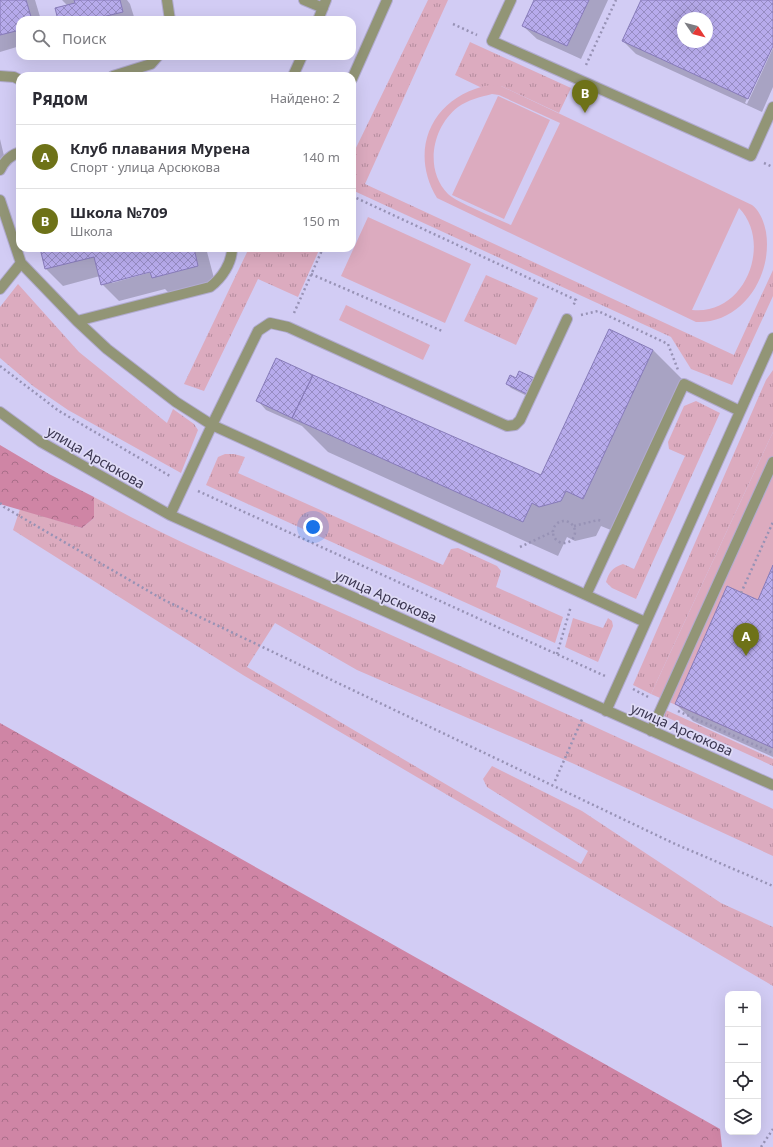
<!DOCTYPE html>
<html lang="ru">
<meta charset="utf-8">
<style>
body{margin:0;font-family:"Noto Sans",sans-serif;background:#f2f2f3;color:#2b2b33}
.controls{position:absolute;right:12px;bottom:12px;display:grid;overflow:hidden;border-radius:8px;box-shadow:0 4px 16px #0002}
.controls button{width:36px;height:36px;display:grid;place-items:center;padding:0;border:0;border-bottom:1px solid #e1e1e2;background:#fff;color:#2b2b33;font:20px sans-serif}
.compass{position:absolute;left:677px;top:12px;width:36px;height:36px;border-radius:50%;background:#fff;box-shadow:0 4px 16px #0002;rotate:125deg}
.you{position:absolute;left:313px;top:527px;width:14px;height:14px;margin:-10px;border:3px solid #fff;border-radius:50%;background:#1a73e8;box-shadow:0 0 0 6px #1a73e833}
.badge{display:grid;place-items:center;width:26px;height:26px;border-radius:50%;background:#6e7218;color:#fff;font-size:13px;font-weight:700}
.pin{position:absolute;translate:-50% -33px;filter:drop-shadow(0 1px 2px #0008)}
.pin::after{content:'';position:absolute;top:21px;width:14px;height:12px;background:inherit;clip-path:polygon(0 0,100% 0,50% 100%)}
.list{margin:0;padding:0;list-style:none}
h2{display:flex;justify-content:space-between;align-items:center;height:52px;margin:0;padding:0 16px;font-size:17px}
h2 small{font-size:13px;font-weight:400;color:#7c7c81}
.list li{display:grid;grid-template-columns:26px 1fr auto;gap:12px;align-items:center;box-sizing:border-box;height:64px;padding:0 16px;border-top:1px solid #e1e1e2}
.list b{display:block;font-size:15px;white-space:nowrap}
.list p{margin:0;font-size:13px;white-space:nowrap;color:#7c7c81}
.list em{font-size:13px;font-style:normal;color:#7c7c81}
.icon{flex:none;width:22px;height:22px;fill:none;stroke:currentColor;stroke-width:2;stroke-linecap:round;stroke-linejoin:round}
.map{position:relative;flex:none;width:773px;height:1147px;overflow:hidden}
.search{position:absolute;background:#fff;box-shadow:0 4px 16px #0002;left:16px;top:16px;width:340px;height:44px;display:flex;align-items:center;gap:10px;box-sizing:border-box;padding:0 14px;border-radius:12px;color:#7c7c81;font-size:15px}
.panel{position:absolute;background:#fff;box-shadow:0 4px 16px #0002;left:16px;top:72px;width:340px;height:180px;border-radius:12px}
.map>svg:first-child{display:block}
.grass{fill:url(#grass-tufts)}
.forest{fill:url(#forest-crowns)}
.pitch{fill:#dcabbf;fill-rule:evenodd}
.shadow{fill:#0003;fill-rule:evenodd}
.building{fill:url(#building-cross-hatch);stroke:#877bb9;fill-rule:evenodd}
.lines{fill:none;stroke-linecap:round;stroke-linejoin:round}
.minor-casing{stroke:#b1abd0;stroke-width:12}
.path{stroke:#9792b5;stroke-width:2.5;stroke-dasharray:2 3;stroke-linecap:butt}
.minor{stroke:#929576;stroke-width:10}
.labels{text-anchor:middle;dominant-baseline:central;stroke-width:3.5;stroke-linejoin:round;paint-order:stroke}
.street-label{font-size:14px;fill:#3b3651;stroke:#dfdbf6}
</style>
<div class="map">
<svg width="773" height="1147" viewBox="0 0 773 1147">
<defs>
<pattern id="grass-tufts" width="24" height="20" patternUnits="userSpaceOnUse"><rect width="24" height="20" fill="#dcabbf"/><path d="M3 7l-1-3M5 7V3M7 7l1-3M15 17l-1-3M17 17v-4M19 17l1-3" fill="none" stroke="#b48c9e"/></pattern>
<pattern id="forest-crowns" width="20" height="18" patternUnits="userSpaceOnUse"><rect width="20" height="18" fill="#cf85a5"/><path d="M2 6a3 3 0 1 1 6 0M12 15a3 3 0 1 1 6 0" fill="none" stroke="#a96e89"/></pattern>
<pattern id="building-cross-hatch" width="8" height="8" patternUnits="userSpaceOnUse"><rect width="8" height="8" fill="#b7abec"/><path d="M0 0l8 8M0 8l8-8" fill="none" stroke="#968cc2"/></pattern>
</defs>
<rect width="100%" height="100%" fill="#d2ccf4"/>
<path class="grass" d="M428,0H448L365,184L734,355L773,270V296L732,385L691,369L671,337L352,190V156Z
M470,42L571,88L559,113L501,86L480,87L455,75Z
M249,248H320L298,297L258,279L204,391L184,384Z
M486,275L538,298L516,345L464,321Z
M18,284L79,352L167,423L173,409L194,424L198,430L181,473L68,410L33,386L0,358V307Z
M773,370V432L651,694L633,685L766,380Z
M696,401L720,413L636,599L612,588L606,582C609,572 612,568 623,564L634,569L685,456L669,449L668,442L684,406Z
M225,454H234L245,457L238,473L443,565L451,549L458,548L497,566L501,571L496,587L563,617L555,643L206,485L218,457Z
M94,497C179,545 271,581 360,621C498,683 636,745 773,809V856L572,763L357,670L275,623L247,667L581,864L588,851L487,787L483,779L492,766L582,811L721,903L773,927V986L243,675L13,530L20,509L82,528L94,518Z
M573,618L603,628L608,618L612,621L613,626L598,662L565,647Z
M666,710L773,759V766L664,716Z"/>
<path class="forest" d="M0,445L49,474L94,497V518L82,528L0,504Z
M0,723L720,1129L722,1147H0Z"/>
<path class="pitch" d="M490,85L501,86L752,205C760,211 764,222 766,232C773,276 742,324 696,322L437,198C407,148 434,95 490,85ZM492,94L499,95L560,123L511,225C498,219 456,202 448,194C424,170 432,127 458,107C468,100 480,97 492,94ZM739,208C773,243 745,316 692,310Z
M498,96L550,120L504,219L452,195Z
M368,217L471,264L445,323L341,276Z
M346,305L430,345L423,360L339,320Z
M773,432V748L651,694Z"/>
<path class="shadow" d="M0,0H35L41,20H20V46L0,52Z
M62,0H127L130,4L135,20H59L68,6Z
M535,0H608L581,59L537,39L523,26Z
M642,0H773V43L745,103L747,104L773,48V87L762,112L636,54L623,41ZM683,18H707V42H683Z
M0,139L5,160L0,161Z
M41,248H206L215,282L170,294L165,289L119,301L102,284L100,276L63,286L46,269ZM155,269V271L112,283V281Z
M653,350L688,385L618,533L601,526L596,536L575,541L567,537L558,556L328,452L302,426L266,410L258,401L541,477Z
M520,372L534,379L531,398L511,388L507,384L517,380Z
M773,568V757L693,721L676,704L758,601Z"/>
<path class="building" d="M0,0H26L32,20H20V30L0,35Z
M74,0H120L123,12L102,17L103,20H58L55,8L75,3Z
M534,0H589L567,46L522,26Z
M641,0H773V46L748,99L622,41ZM683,18H707V42H683Z
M40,248H194L198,266L152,278L150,272L101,285L94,257L45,269Z
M609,329L653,350L583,499L566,491L561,501L539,507L532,503L523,522L292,418L313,375L541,475Z
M276,358L313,375L292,418L256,401Z
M519,371L534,378L527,394L506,384L510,375L516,378Z
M773,565V748L675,704L727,586L758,600Z"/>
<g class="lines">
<g class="minor-casing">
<path id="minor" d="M167,0L170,20
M304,0L323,8
M511,0L492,41L751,156L773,107
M318,20L326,0
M0,76L14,77L20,80
M113,76L151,64L158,56
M293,76L302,56
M352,79L387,0
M0,170C4,161 11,155 20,152
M0,200L21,263L77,321L107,349L176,402L212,425L170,515
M0,289L21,263
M567,319L520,420L515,425L507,426L288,327L270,323L258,331L212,425L586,595L684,384L740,411
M77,321L210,287C222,278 232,263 232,248
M0,412L41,442L170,515L773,785
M586,595L645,622
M606,711L773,338
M651,731L773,462"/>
</g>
<path class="path" d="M453,24L477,35
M586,65L616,0
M764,163L773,167
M352,196L576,300L573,306
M311,274L442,331
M294,313L323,248
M581,315L598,311L668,344L678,370
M0,366L59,411L170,476
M198,491L605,676
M0,503L4,507L162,599L673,843L773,886
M553 532a11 11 0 1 1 22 0a11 11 0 1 1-22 0Z
M574,526L598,520L602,521
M520,547L552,532
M741,593L773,522
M557,654L571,606
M633,689L650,698
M678,711L773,753
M555,781L583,717
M761,1147L773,1129"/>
<use href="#minor" class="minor"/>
</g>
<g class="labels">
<g class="street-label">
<text transform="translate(96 457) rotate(30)">улица Арсюкова</text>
<text transform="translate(386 596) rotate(24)">улица Арсюкова</text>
<text transform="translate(682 729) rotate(24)">улица Арсюкова</text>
</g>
</g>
</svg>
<div class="controls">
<button>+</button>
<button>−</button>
<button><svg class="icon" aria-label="locate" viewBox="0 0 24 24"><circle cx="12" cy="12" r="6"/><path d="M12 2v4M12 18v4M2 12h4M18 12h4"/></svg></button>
<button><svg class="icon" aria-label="layers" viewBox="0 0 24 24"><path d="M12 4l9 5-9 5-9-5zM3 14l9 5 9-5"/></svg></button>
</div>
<svg class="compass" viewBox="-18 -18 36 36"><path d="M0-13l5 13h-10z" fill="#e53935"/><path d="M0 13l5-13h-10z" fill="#7c7c81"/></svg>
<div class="you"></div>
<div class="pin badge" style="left:746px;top:656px">A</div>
<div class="pin badge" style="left:585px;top:113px">B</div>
<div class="search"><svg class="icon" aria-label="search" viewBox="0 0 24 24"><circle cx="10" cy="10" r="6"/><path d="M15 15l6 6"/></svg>Поиск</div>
<section class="panel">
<h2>Рядом<small>Найдено: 2</small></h2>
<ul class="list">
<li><span class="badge">A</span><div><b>Клуб плавания Мурена</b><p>Спорт · улица Арсюкова</p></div><em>140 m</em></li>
<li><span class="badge">B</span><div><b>Школа №709</b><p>Школа</p></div><em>150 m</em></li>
</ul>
</section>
</div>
